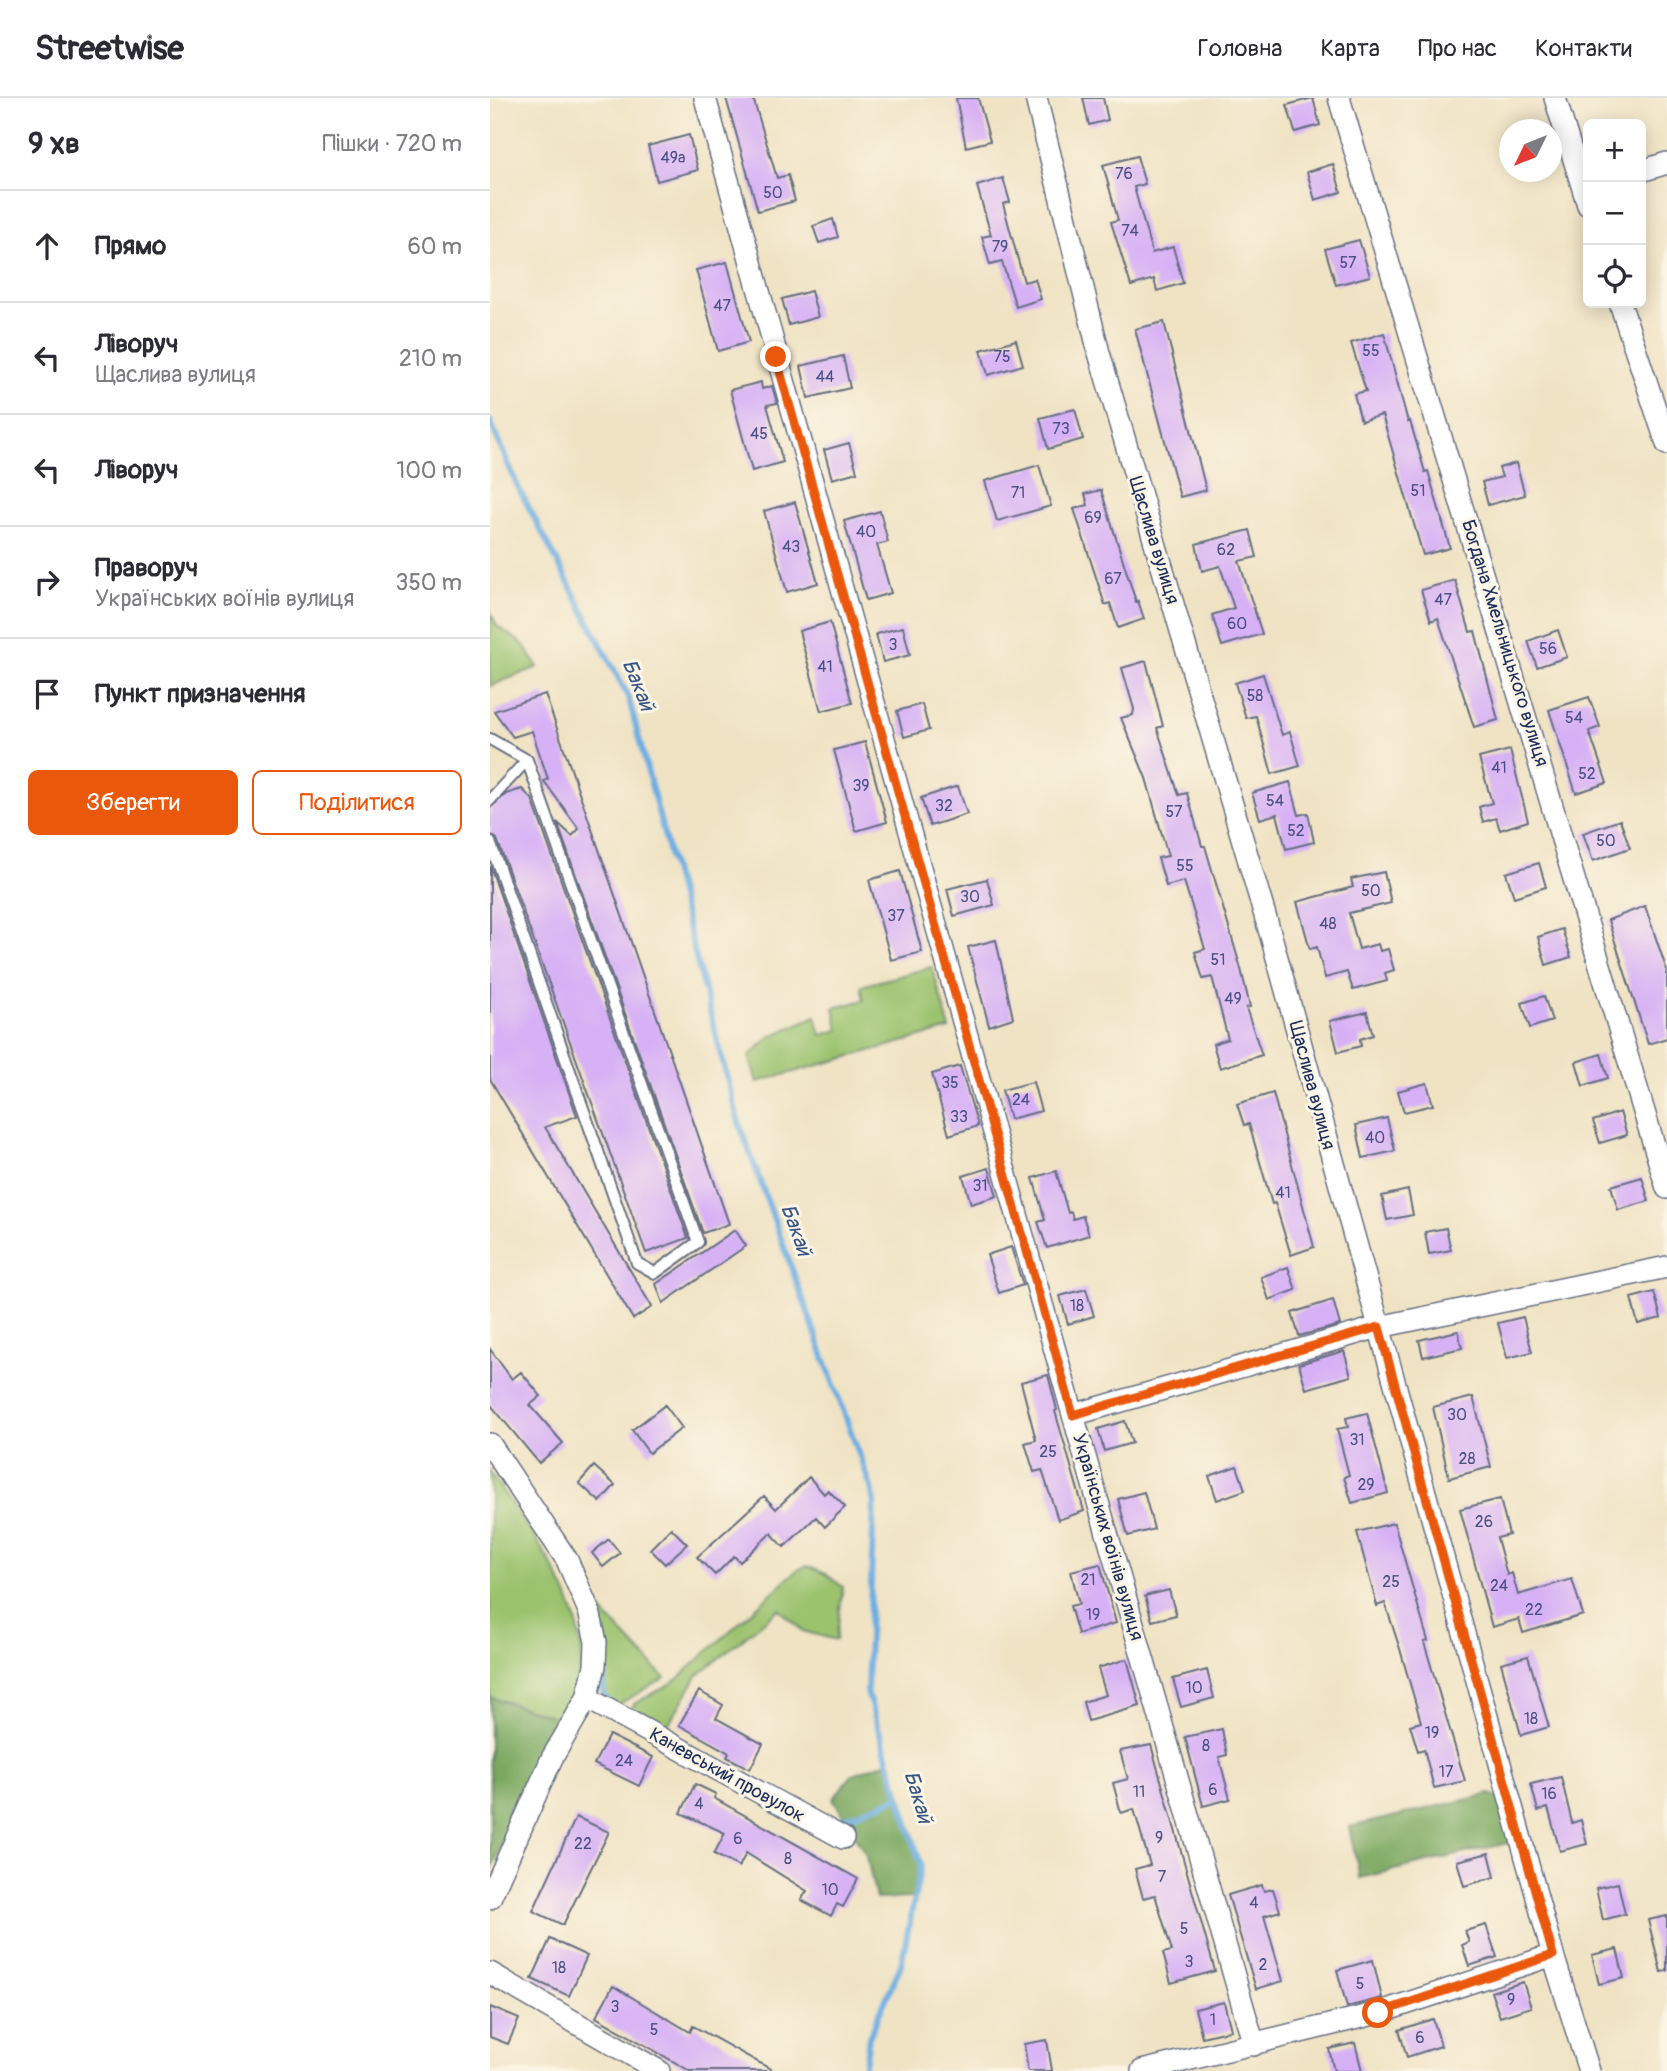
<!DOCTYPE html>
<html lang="uk">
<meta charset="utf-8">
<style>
body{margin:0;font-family:Pangolin,sans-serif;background:#f2f2f3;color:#2b2b33}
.controls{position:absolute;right:21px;top:21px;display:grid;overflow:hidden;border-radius:10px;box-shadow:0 4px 18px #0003}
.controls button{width:63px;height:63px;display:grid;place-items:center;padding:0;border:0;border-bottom:2px solid #e1e1e2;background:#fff;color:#2b2b33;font:35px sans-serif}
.compass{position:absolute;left:1009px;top:21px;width:63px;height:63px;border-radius:50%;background:#fff;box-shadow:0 4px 18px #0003;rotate:227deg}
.stop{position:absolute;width:21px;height:21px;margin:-16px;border:5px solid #ea580c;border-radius:50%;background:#fff}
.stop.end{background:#ea580c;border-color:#fff;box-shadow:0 2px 7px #0008}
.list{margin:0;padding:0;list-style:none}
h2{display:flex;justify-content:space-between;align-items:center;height:91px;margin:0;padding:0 28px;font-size:30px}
h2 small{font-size:23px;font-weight:400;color:#7c7c81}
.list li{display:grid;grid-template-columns:46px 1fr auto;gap:21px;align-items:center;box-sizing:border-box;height:112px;padding:0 28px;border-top:2px solid #e1e1e2}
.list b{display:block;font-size:26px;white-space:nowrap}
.list p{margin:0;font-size:23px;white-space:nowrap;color:#7c7c81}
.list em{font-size:23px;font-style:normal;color:#7c7c81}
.actions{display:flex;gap:14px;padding:21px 28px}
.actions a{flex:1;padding:16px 0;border:2px solid #ea580c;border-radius:10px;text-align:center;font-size:24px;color:#ea580c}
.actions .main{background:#ea580c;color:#fff}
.icon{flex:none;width:38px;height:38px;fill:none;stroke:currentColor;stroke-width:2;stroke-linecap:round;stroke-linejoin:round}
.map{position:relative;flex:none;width:1177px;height:1973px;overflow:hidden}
header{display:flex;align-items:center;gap:42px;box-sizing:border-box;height:98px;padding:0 35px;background:#fff;border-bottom:2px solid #e1e1e2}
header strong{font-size:33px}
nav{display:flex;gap:38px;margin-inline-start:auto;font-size:24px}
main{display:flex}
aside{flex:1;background:#fff}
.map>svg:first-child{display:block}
.green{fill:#9bc36e;stroke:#5b7966;stroke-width:2}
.forest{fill:#7ca961;stroke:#4c6c60;stroke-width:2}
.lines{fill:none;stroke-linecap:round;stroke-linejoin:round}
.stream{stroke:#6daee1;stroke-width:6}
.building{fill:#d7b1f5}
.lane-casing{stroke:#666e82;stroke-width:14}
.street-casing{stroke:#666e82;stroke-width:24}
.lane{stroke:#fff;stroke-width:10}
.street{stroke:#fff;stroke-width:21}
.route{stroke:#ea580c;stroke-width:9}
.labels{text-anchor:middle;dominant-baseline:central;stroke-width:6;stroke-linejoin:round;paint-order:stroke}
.number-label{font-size:16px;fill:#4a5084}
.street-label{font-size:19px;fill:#1b2f5e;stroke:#fcf5e5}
.water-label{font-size:21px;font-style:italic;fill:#345585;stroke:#fcf5e5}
</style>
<header>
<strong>Streetwise</strong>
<nav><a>Головна</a><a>Карта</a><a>Про нас</a><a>Контакти</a></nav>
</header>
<main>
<aside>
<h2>9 хв<small>Пішки · 720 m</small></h2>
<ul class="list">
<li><svg class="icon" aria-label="ahead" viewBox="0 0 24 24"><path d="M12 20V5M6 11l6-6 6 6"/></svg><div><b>Прямо</b></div><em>60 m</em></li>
<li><svg class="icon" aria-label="left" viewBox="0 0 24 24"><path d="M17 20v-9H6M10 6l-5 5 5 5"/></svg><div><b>Ліворуч</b><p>Щаслива вулиця</p></div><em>210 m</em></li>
<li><svg class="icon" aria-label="left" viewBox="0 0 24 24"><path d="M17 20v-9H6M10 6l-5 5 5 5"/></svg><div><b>Ліворуч</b></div><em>100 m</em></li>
<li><svg class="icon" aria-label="right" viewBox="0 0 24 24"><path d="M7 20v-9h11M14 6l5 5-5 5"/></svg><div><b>Праворуч</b><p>Українських воїнів вулиця</p></div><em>350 m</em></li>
<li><svg class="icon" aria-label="arrive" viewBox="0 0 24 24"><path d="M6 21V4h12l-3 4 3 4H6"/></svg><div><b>Пункт призначення</b></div></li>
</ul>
<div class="actions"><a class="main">Зберегти</a><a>Поділитися</a></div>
</aside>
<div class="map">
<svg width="1177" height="1973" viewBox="0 0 1177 1973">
<rect width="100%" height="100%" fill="#fcf5e5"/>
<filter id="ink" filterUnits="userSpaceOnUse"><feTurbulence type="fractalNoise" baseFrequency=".0143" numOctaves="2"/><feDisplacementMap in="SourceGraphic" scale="14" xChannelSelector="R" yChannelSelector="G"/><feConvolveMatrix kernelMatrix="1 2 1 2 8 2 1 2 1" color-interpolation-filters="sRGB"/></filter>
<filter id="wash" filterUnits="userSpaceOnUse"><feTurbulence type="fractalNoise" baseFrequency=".00686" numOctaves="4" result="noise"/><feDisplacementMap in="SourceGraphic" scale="28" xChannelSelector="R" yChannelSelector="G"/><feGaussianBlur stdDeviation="1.57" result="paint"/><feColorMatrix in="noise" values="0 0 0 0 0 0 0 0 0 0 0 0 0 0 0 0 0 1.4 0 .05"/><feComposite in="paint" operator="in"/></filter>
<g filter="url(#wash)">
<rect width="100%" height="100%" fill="#f0e3c4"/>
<path class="green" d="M0,513L7,528L33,546L48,569L0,588Z
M442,869L460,931L267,984L259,958L281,938L326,918L331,937L349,932L344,910L374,902L371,888Z
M0,1374C46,1446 128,1533 74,1622L0,1599Z
M316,1468L334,1475L353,1489L346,1542L313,1533L289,1511L207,1578L176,1630L141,1612L144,1606L184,1584L307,1472Z
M108,1509L175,1580L127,1607L113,1598L114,1549Z"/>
<path class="forest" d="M0,1599L74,1622L41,1680L0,1775Z
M399,1663L431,1767L424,1800L386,1801L377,1759L343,1700L363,1676Z
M1000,1696L1011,1700L1022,1744L870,1780L859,1729Z"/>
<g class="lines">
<path class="stream" d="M0,323L28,389L138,598L248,1022L381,1389L384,1404L377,1594L431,1767L411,1867L379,1939L374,1973
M115,1565L113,1598L117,1601
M338,1722L344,1724L410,1699"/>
</g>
<g id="blocks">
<path class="building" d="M236,0H263L287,80L298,77L305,103L268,113Z
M466,0H488L500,43L476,49Z
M593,0H613L618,22L599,27Z
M823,0L830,27L805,34L797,7Z
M199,37L208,72L167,83L158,48Z
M647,58L655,86L644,89L662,155L683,149L693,185L667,193L664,181L641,188L621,124L628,122L613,67Z
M843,66L851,94L825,102L817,74Z
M513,80L520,104L513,106L534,184L545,181L551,201L526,209L512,164L500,167L492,139L501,137L487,88Z
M343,121L348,139L329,145L323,128Z
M869,142L880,178L846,187L835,151Z
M237,164L259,244L228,253L206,172Z
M321,193L328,219L299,227L292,201Z
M674,224L716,392L690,399L645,231Z
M894,235L918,324L920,323L935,374L938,373L960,450L933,457L892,317L871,323L864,296L876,293L861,245Z
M526,242L533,267L498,277L491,252Z
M353,258L360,290L318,300L311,268Z
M271,284L272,291L282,288L287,305L277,307L293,364L262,373L240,292Z
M585,311L593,341L558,351L550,320Z
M359,345L367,374L342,381L334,352Z
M1026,365L1035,397L998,407L992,384L1012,379L1009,370Z
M549,367L561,408L507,423L495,383Z
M611,392L646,504L648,503L654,521L628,530L620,505L615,507L584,411L598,407L595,396Z
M305,404L328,485L297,494L274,413Z
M390,413L398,444L387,447L401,495L376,502L354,423Z
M760,432L767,459L749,463L772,536L732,548L722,517L744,510L730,468L712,473L706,446Z
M965,482L980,534L985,533L1008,622L984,629L948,520L941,523L931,492Z
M340,524L362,605L331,613L309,533Z
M413,529L420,557L393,564L386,536Z
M1068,532L1077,559L1047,569L1038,543Z
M656,563L673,628L667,630L689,697L697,695L712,748H715L751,871L760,909L756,910L772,957L730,970L723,946L738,941L722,879L713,881L705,854L715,851L694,783L676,788L668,760L678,758L656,680L631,620L643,617L644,611L632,570Z
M773,576L792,637L800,634L810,668L782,676L766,618L756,620L745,585Z
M55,596L239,1126L213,1135L67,724L82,738L89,731L54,683L58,681L42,633L23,639L4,613Z
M1099,599L1110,629L1099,633L1117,685L1086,695L1059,612Z
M432,606L439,632L414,639L407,613Z
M375,644L397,724L366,733L344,652Z
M1020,652L1038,723L1010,732L1006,720L993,724L989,709L1002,705L989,660Z
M800,684L809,717L818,715L824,744L796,751L787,716L770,721L762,695Z
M468,688L477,716L440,728L431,700Z
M32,691L42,701L198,1140L156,1155L7,741L0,736V710L16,696Z
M1130,722L1140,750L1103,763L1093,735Z
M1049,765L1056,789L1024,799L1016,775Z
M0,768L87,1018L55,1029L162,1209L143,1221L0,981Z
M410,773L432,854L401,862L379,782Z
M894,774L901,805L859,815L869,851L888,846L890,853L898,851L904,872L895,875L897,883L863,892L857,874L835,880L827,849L820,851L807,804L863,789L861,781Z
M497,781L504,807L464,818L457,791Z
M1155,808L1177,873V940L1158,946L1118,822Z
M1072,831L1081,859L1056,867L1048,839Z
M506,842L523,920L499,928L478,849Z
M1054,898L1062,923L1040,930L1032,905Z
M877,914L883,937L870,941L871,948L848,954L840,923Z
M1111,956L1118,980L1093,988L1086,964Z
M470,968L488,1028L459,1037L442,976Z
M543,984L551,1013L520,1021L512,992Z
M937,985L943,1007L914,1014L908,993Z
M783,995L824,1149L801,1157L785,1105L782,1106L759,1026L754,1027L747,1006Z
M1130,1014L1137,1037L1110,1045L1103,1023Z
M897,1020L905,1053L873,1060L866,1027Z
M499,1070L507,1098L481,1106L473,1078Z
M566,1073L578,1115L581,1114L583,1121L593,1118L599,1137L557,1150L548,1124L555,1122L543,1080Z
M1152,1079L1159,1103L1128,1112L1121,1088Z
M918,1092L923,1117L897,1122L892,1098Z
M956,1130L961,1152L939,1156L935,1134Z
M245,1132L256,1148L173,1205L166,1186Z
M521,1149L533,1187L509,1195L497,1157Z
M798,1169L806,1192L779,1202L771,1179Z
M596,1191L604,1218L578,1226L570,1198Z
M1164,1194L1171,1220L1148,1226L1141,1200Z
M843,1202L850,1227L809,1238L802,1215Z
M1033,1219L1042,1254L1017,1260L1008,1225Z
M968,1233L972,1250L933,1259L929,1242Z
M0,1251L22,1281L31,1274L51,1298L40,1307L73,1345L49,1365L0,1306Z
M854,1253L861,1278L816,1291L809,1266Z
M558,1277L567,1312L565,1313L594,1413L568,1422L552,1372L544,1374L535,1345L546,1342L531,1284Z
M983,1299L1001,1369L959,1380L943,1309Z
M175,1307L192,1330L159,1355L142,1332Z
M877,1315L898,1395L862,1405L854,1379L859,1377L847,1331L858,1329L856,1320Z
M635,1323L642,1345L614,1353L608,1331Z
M104,1368L125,1387L110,1404L89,1385Z
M747,1368L755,1392L727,1402L719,1378Z
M319,1379L334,1396L338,1392L355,1409L335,1429L326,1419L294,1449L281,1435L250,1464L244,1458L225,1477L207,1459L274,1398L286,1411Z
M654,1394L664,1431L638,1438L628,1401Z
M1010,1401L1019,1437L1007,1440L1017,1477L1022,1475L1028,1497L1082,1481L1093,1517L1033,1535L1029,1521L1002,1529L970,1411Z
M904,1425L938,1543L934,1544L975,1683L944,1690L934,1651L928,1653L920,1627L931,1624L910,1551L895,1505L887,1508L867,1434Z
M181,1430L197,1446L175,1466L160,1451Z
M119,1441L130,1455L113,1469L102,1455Z
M610,1466L626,1525L588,1536L580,1508L589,1506L581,1473Z
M679,1492L686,1517L662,1523L655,1498Z
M1038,1558L1059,1629L1031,1637L1011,1565Z
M637,1561L650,1608L598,1623L593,1604L616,1597L608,1570Z
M717,1572L724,1600L691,1609L683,1581Z
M209,1593L233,1607L226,1620L273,1646L260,1671L237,1659L239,1655L189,1627Z
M732,1631L737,1657L729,1659L740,1701L713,1708L695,1639Z
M119,1637L163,1659L149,1688L104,1666Z
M661,1647L725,1873L681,1885L673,1855L682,1853L665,1797L653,1800L645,1771L660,1767L644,1711L631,1715L623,1685L638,1681L630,1653Z
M1071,1679L1082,1725L1091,1722L1097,1746L1070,1753L1058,1710L1048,1713L1041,1686Z
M205,1686L226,1696L224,1700L368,1781L353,1809L347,1806L341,1818L311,1802L317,1793L256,1755L249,1769L224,1756L235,1735L191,1715Z
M86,1719L119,1734L73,1827L43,1813Z
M999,1755L1005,1779L974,1788L967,1763Z
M1128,1785L1135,1816L1113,1822L1106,1790Z
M772,1787L774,1793L783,1791L790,1813L774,1818L793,1883L766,1891L738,1797Z
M1177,1818V1873L1171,1874L1158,1822Z
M996,1827L1007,1859L979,1868L972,1847L979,1844L975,1833Z
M60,1841L97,1858L79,1898L42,1881Z
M1127,1851L1134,1880L1109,1886L1102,1857Z
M883,1862L892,1900L857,1909L847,1872Z
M1033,1884L1041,1909L1010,1919L1001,1894Z
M123,1888L200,1934L203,1928L284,1973H200L106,1919Z
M734,1904L741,1932L712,1939L705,1911Z
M0,1909L29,1921L18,1946L0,1939Z
M943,1921L951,1948L917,1959L909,1932Z
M557,1942L562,1973H538L534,1946Z
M865,1945L872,1973H844L839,1951Z"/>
</g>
</g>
<g filter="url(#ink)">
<use href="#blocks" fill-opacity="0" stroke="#666e82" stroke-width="2"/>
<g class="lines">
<g class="lane-casing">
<path id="lane" d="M0,641L37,662L208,1144L165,1175L147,1165L0,744
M0,702L37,662"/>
</g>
<g class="street-casing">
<path id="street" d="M215,0L583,1317L764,1947
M546,0L609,255L781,838L1063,1857L1099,1973
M849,0L1177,1090
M1065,0L1098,107
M1151,73L1177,65
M1130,205L1177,346
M583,1317L889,1229L1177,1169
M0,1346L77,1462L99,1513L106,1544L105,1568L97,1600L62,1660L0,1800
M97,1600L353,1740
M0,1875L169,1973
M652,1973L888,1915L1063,1857"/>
</g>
<use href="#lane" class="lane"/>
<use href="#street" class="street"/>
</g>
</g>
<g class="lines" filter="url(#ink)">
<path class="route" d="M286,259L583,1317L889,1229L1063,1857L888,1915"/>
</g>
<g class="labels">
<g class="number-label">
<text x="183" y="60">49а</text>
<text x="634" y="76">76</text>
<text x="283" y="95">50</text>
<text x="640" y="133">74</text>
<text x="510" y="149">79</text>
<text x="858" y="165">57</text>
<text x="232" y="208">47</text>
<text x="881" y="253">55</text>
<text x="512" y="259">75</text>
<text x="335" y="279">44</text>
<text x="571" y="331">73</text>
<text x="269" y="336">45</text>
<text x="928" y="393">51</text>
<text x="528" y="395">71</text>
<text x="603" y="420">69</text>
<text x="376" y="434">40</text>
<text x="301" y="449">43</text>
<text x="736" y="452">62</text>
<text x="623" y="481">67</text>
<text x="953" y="502">47</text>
<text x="747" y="526">60</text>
<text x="403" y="547">3</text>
<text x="1058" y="551">56</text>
<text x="335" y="569">41</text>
<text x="765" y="598">58</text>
<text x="1084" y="620">54</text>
<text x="1009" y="670">41</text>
<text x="1097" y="676">52</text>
<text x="371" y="688">39</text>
<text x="785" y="703">54</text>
<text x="454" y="708">32</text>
<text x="684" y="714">57</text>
<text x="806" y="733">52</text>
<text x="1116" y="743">50</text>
<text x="695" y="768">55</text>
<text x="881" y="793">50</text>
<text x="480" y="799">30</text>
<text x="406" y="818">37</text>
<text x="838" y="826">48</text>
<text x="728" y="862">51</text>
<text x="743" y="901">49</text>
<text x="460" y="985">35</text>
<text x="531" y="1002">24</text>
<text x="469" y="1019">33</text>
<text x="885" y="1040">40</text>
<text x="490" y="1088">31</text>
<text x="793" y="1095">41</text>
<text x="587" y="1208">18</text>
<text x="967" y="1317">30</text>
<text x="867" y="1342">31</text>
<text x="558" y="1354">25</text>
<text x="977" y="1361">28</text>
<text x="876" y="1387">29</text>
<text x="994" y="1424">26</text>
<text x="598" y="1482">21</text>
<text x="901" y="1484">25</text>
<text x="1009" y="1488">24</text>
<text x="1044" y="1512">22</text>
<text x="603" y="1517">19</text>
<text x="704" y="1590">10</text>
<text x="1041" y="1621">18</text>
<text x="942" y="1635">19</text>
<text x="716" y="1648">8</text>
<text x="134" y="1663">24</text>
<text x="956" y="1674">17</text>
<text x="723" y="1692">6</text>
<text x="649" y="1694">11</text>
<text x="1059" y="1696">16</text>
<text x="209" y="1706">4</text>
<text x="669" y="1740">9</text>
<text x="248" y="1741">6</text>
<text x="93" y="1746">22</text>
<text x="298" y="1761">8</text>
<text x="672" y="1779">7</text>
<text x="340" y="1792">10</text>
<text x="764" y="1805">4</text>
<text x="694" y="1831">5</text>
<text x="699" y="1864">3</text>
<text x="773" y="1867">2</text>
<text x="69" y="1870">18</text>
<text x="870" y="1886">5</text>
<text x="1021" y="1902">9</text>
<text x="125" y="1909">3</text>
<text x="723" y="1922">1</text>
<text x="164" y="1932">5</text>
<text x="930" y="1940">6</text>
</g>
<g class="street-label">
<text transform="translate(664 442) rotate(73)">Щаслива вулиця</text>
<text transform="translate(1015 545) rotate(73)">Богдана Хмельницького вулиця</text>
<text transform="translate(822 987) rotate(75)">Щаслива вулиця</text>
<text transform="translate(618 1439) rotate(74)">Українських воїнів вулиця</text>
<text transform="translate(237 1677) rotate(29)">Каневський провулок</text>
</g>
<g class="water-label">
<text transform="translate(148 587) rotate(68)">Бакай</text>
<text transform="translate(306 1132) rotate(70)">Бакай</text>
<text transform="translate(428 1699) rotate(73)">Бакай</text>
</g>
</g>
</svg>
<div class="controls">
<button>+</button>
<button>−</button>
<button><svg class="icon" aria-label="locate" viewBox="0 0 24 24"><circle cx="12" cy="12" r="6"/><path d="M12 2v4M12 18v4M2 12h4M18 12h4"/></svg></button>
</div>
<svg class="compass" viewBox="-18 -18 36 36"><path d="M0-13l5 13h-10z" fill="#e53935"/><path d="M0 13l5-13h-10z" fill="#7c7c81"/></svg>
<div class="stop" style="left:888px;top:1915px"></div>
<div class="stop end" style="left:286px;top:259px"></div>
</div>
</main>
